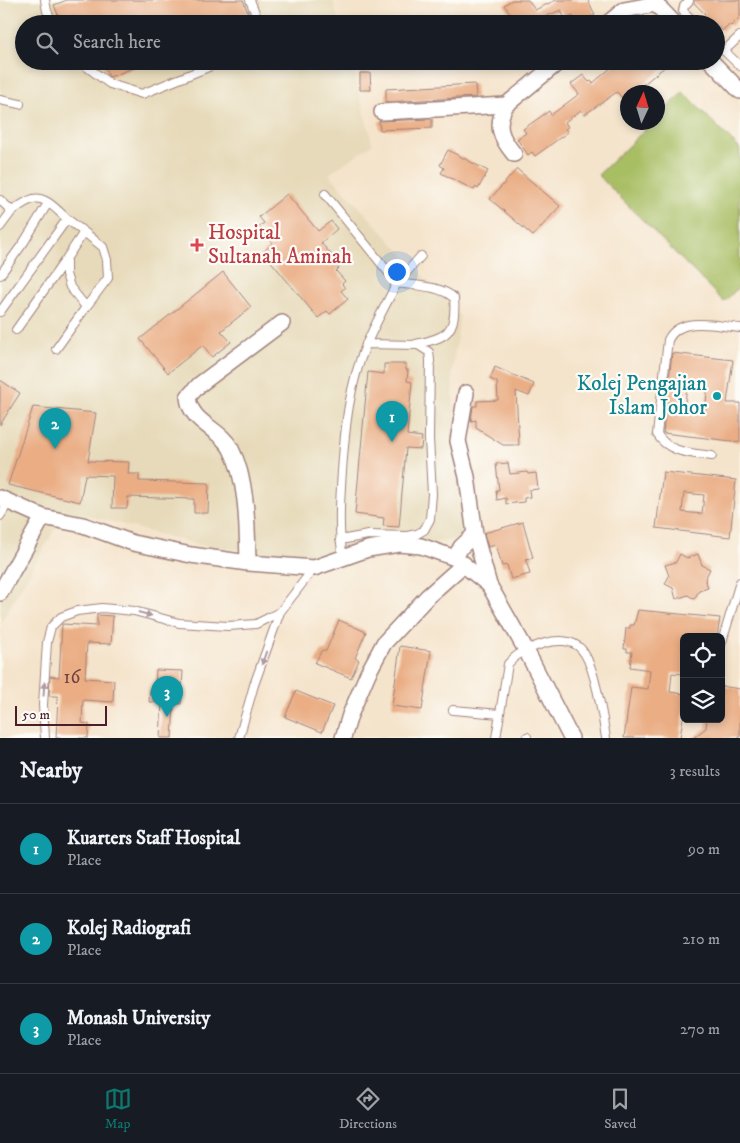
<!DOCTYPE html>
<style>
body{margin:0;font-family:"IM FELL DW Pica",serif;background:#20242c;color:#f1f3f6}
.controls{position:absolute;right:15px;bottom:15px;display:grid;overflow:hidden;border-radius:8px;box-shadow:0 2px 8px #0003}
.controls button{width:45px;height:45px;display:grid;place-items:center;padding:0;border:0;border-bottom:1px solid #363941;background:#171b24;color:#f1f3f6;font:25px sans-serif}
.compass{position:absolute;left:620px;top:85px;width:45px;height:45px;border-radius:50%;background:#171b24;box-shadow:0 2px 8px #0003;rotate:4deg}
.scale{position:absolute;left:15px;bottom:12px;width:92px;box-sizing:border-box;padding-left:5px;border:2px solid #4a1f2b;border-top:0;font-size:14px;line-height:18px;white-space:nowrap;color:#4a1f2b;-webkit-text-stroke:4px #fdfcf7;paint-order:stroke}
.you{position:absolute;left:396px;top:271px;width:18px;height:18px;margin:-12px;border:4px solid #fff;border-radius:50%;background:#1a73e8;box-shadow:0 0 0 8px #1a73e833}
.badge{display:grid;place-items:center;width:32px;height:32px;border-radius:50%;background:#0f766e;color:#fff;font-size:16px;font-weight:700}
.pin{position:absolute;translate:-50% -41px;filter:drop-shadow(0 1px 2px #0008)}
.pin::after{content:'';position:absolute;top:26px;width:18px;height:15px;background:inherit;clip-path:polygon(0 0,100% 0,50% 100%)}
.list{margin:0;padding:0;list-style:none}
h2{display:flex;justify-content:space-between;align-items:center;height:65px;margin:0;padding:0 20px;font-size:21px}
h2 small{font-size:16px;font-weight:400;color:#9ea1a6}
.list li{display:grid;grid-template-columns:32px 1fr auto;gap:15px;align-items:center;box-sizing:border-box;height:90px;padding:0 20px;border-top:1px solid #363941}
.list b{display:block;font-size:19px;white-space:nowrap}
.list p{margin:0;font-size:16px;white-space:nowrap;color:#9ea1a6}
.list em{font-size:16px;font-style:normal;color:#9ea1a6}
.icon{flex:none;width:28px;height:28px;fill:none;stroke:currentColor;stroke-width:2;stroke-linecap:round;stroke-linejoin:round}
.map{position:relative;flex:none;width:740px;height:738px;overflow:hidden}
.search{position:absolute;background:#171b24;box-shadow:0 2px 8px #0003;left:15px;right:15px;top:15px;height:55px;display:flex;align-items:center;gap:12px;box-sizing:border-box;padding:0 18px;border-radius:28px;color:#9ea1a6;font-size:19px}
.sheet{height:335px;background:#171b24}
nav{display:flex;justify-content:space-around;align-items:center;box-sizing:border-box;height:70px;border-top:1px solid #363941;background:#171b24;font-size:14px;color:#9ea1a6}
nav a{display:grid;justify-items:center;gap:2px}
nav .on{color:#0f766e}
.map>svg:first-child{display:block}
.built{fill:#e7daba}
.green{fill:#a8be63;stroke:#796e47}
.building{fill:#eaad84;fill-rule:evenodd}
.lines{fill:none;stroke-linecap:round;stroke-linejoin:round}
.service-casing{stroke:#a0827c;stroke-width:10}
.minor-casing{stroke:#a0827c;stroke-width:18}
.service{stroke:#fff;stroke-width:8}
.minor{stroke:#fff;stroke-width:15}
.oneway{fill:#ae9aa0}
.health-dot{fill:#e0444e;stroke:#fdfcf7;stroke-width:2}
.culture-dot{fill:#0f9aa8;stroke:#fdfcf7;stroke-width:2}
.labels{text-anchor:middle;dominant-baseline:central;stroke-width:4.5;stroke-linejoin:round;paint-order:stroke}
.number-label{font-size:19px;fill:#724241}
.health-label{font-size:21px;fill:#be3a42;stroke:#fdfcf7;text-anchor:start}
.culture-label{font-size:21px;fill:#0d838f;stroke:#fdfcf7;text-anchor:end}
</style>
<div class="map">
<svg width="740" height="738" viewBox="0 0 740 738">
<rect width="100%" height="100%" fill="#fdfcf7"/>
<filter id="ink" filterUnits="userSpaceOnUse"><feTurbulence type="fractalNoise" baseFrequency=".02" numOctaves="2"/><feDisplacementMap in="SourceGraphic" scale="10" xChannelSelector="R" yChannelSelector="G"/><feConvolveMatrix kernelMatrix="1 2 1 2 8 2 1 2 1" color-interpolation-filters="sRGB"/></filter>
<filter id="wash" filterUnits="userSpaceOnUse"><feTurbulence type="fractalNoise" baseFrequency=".0096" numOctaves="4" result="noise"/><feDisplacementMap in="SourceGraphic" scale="20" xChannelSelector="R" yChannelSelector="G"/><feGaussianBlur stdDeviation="1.12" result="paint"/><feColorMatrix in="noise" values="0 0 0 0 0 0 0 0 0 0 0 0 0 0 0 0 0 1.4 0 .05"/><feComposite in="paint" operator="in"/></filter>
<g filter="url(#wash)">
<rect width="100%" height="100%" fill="#f5e4cc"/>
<path class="built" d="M0,0H333L339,24H24V61H350L373,144L329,174L460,316L452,373L463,539L305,558L200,545L66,510L0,624Z"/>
<path class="green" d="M683,92L740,149V286L724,302L598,175L652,123L658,122V117Z"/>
<g id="blocks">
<path class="building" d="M67,0H243L248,13L243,15L246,24H77L74,17L61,22L54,5Z
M512,0H528L535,10L556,0H588L595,15L576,24L573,16L565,19L561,10L542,18L545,24H518L504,5Z
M694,0H740V17L731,26L729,24L722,31L716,24H702L699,19L705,14L694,3Z
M102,61H149V62L110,77L108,75Z
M619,61H672L634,92H628V105L617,92L584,115L581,110L565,122L568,127L565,129L568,132L535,156L532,152L528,155L517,139L526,133L523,129L549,111L551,115L579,94L571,84L583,75L589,82L591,81L593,83Z
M360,73H370L371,90H360Z
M475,84L476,97L386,102V89Z
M432,119V128L380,130L379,121Z
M448,150L488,171L478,189L476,187L474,190L441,173L444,168L440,165Z
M517,169L560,206L533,236L490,199Z
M287,194L318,231L331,221L337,229L321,243L338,262L336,264L339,268L336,271L345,281L342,284L345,288L341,291L348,299L330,314L327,311L318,318L263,252L273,243L259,227L264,223L259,217Z
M223,272L251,307L221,331L231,342L212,357L203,345L168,373L140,339Z
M672,353L733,360L727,403H740V442L663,433ZM688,380L708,383L705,412L684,409Z
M384,364H406V370H408L407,381L412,382L407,435L422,437L421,449L406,448L399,527L383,526L384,518L355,514L368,372L384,374Z
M495,367L534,384L529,396L516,391L519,445H503L476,428V420L471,421L473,406H477V401L498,400L497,382L490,379Z
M0,380L20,393L0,425Z
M33,407L96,413L88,461L129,462L128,474H139V481L209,483L208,513H194V499L128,497L127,508H112L113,476L85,475L80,502L8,485Z
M508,463L510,474L527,472L528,474L536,473L538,489L529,490L530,497L524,498V502L506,504V498L497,500L496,490H499L496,464Z
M663,472L736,480L730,537L656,528ZM684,493L704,495L702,514L682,512Z
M523,522L533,558L526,560L530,574L511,579L507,565L502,566L496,545L488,547L484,533Z
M680,554L687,558L698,554L702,565L710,569L705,579L708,588L699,591L694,599L688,595L676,599L673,588L665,584L669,576L665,565L676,562Z
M638,610L720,618L717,637H684V674L672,673L670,692L684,694V711L680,738H624L631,687L648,689L650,670L630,667L632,652H627V649H624L626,628H630V625H634Z
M97,615L113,616L111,644L87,643L85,678L114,680L113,702L83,700L82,723L89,724L88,738H56L58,696H49L50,676L59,677L62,624L97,626Z
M339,620L366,632L355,658L359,660L351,678L315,663L322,650L326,651Z
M400,646L431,651L422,710L392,706Z
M156,670L183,671L181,704L174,703L172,738H160L162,702H149L150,690H155Z
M721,686L740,689V738H693L706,728L707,719H721Z
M296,691L333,706L322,732L285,717Z"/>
</g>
</g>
<g filter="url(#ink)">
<use href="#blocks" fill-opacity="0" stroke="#a0827c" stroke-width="1"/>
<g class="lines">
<g class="service-casing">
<path id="service" d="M45,0L47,11L53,24
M250,0L256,15L255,24
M689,1L684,6L683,11L696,24
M716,43L740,66
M724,51L740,36
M79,61L110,84L142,94L223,61
M0,100L20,104
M325,194L397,283C386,304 375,324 366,345C349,385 345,428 342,471C340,500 338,530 343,558
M0,200L12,211L0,227
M84,232L103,247L107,260L108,278L86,307
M0,275L24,242L48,203
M397,283C416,286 439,285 454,298C457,332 447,338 416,344
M397,283L421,256
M0,312L67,219C59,212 45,195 33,199C26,201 18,207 12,211
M16,330L66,259
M56,349L86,307L70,287L66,274V259L84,232L67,219
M712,456C692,453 668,453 657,434L668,340C680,315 717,326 740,328
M0,516L9,502
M340,540L368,535L407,536L417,534L424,530L430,519L432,494L429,439L430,360L429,352L418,345L366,344
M721,645L740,582
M453,710L500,714
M45,738L43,705L47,642L51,627L61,617L77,611L102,608L134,611L179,623L228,626L256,624L280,612
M239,738L254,685L280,612L314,568
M496,738L508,664C518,652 530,648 545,643C556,640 572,639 581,649C594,662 603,718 606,738
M527,738V737"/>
</g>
<g class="minor-casing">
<path id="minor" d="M652,0L675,24
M607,24L624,10L656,4
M711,61L740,91
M506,105C495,125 500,137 514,154
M382,112L506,105L560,61
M466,393L458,441L467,477L475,534L489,585L526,650L571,738
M0,498L43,517L83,525L133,543L191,555L248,563L314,568L368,549L399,544L421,546L455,558L489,585
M455,558L461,547L475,534
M248,563C247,527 248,482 231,449C220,428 190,423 188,397L199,385L282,323
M0,593L43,517
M343,738L350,715L368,673L384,643L428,596L464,564"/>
</g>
<use href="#service" class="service"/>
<use href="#minor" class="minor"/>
</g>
<defs><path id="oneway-solid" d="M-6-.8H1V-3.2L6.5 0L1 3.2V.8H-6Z" transform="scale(1.25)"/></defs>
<g class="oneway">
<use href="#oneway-solid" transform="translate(145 614) rotate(15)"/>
<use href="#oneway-solid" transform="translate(264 658) rotate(109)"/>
<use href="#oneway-solid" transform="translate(44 689) rotate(-86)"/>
</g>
</g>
<path class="health-dot" d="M194.5 237.5h5v5h5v5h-5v5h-5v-5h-5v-5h5z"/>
<circle class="culture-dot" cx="717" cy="396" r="5"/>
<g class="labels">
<g class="number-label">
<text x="72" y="677">16</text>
</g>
<g class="health-label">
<text x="208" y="233">Hospital<tspan x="208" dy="24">Sultanah Aminah</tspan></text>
</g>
<g class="culture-label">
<text x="707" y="384">Kolej Pengajian<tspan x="707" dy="24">Islam Johor</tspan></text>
</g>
</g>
</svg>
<div class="controls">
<button><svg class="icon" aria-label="locate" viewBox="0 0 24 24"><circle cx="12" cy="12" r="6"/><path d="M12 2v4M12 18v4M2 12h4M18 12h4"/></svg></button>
<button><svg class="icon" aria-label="layers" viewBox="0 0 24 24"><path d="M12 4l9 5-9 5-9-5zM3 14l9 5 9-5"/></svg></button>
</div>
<svg class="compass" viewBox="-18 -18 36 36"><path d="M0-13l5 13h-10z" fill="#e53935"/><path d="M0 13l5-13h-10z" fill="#9ea1a6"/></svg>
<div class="scale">50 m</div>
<div class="you"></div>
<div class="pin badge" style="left:392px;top:442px;background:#0f9aa8">1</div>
<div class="pin badge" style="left:55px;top:449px;background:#0f9aa8">2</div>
<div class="pin badge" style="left:167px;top:717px;background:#0f9aa8">3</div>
<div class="search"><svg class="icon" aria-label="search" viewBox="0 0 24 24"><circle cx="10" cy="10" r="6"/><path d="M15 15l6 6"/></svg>Search here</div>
</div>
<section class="sheet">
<h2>Nearby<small>3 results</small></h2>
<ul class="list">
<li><span class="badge" style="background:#0f9aa8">1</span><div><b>Kuarters Staff Hospital</b><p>Place</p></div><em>90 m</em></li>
<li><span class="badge" style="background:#0f9aa8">2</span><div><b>Kolej Radiografi</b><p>Place</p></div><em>210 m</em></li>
<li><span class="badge" style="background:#0f9aa8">3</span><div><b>Monash University</b><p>Place</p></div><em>270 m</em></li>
</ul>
</section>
<nav>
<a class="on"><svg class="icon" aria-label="map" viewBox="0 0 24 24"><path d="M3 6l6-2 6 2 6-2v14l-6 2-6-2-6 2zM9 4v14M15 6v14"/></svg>Map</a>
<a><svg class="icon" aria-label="directions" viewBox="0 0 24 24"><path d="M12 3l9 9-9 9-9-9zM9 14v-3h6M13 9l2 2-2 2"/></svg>Directions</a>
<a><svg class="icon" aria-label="saved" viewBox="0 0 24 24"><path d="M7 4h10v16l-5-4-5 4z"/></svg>Saved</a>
</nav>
